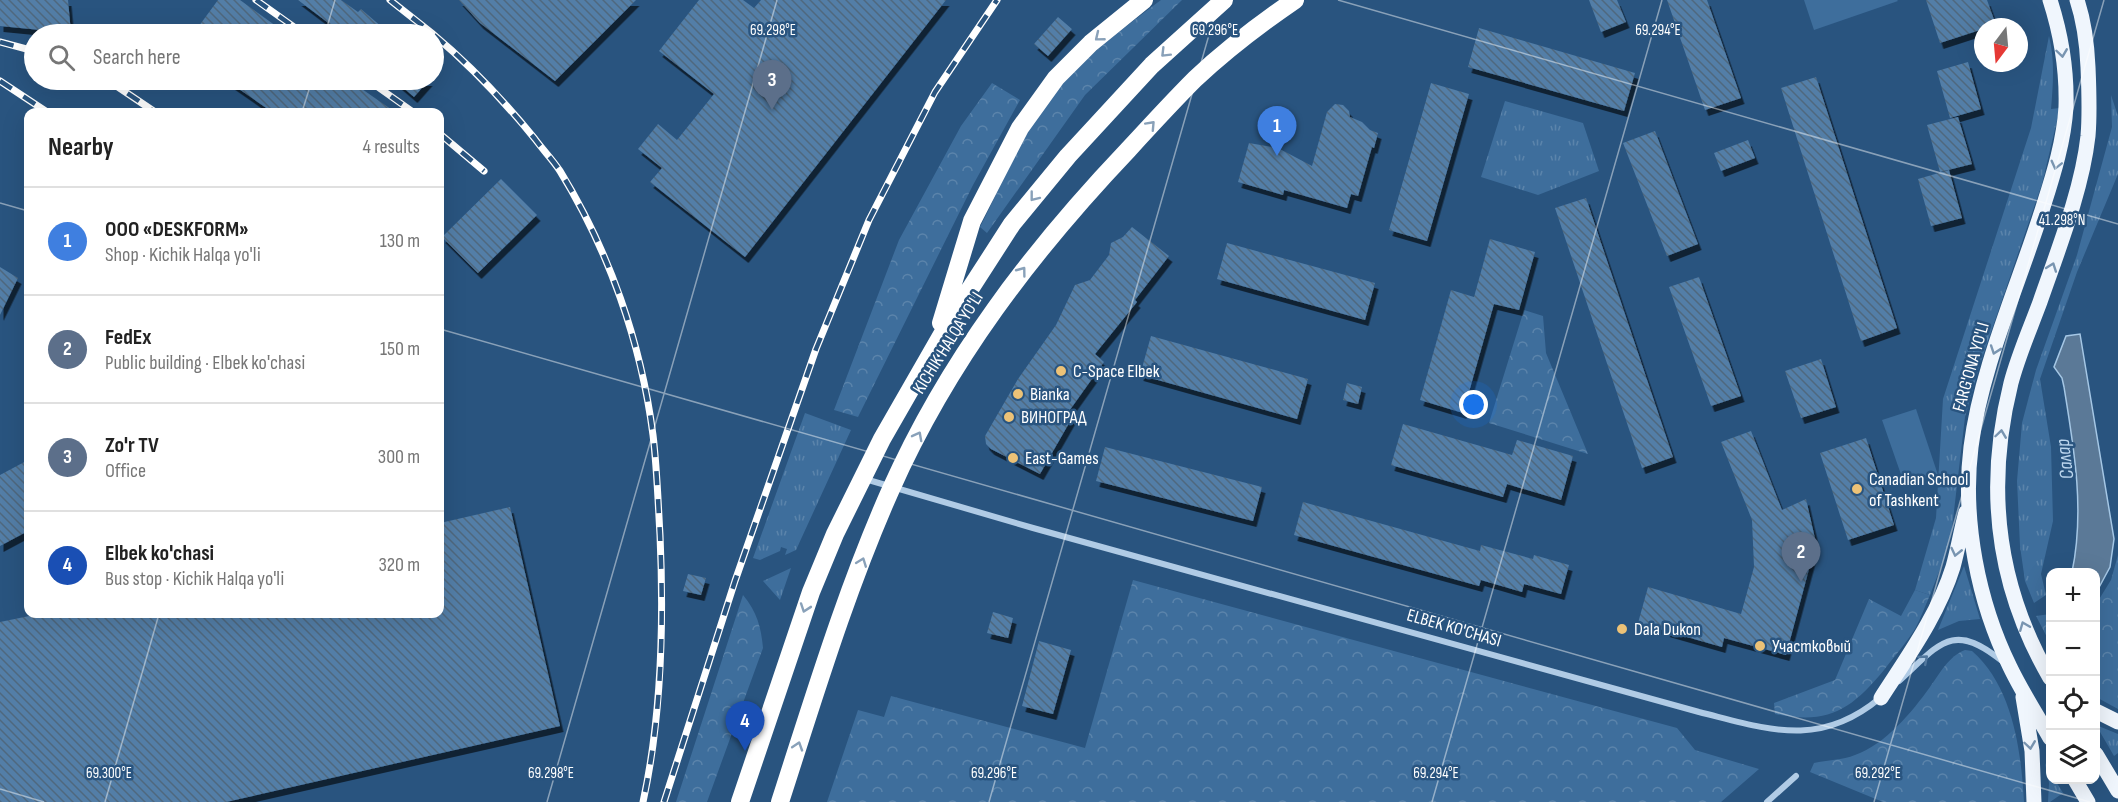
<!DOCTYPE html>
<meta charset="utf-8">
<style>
body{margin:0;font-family:"Sofia Sans Condensed",sans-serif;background:#f6f6f6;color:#222}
.controls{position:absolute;right:18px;bottom:18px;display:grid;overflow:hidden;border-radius:12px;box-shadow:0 6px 24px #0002}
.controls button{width:54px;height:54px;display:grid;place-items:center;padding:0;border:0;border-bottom:2px solid #e0e0e0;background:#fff;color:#222;font:30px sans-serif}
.compass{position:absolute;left:1974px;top:18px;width:54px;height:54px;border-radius:50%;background:#fff;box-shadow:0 6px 24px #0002;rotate:196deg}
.you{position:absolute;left:1474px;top:405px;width:21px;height:21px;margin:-15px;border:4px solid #fff;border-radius:50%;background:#1a73e8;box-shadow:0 0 0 9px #1a73e833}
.badge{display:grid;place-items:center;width:39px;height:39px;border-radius:50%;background:#7c3aed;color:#fff;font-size:20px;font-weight:700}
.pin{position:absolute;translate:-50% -50px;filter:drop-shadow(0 2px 3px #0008)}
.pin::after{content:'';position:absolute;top:32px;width:21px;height:18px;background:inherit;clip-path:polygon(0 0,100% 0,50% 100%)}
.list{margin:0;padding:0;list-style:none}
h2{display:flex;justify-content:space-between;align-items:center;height:78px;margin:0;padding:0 24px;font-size:26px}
h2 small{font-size:20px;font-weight:400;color:#767676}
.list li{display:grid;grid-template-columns:39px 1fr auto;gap:18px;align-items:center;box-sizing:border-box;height:108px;padding:0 24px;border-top:2px solid #e0e0e0}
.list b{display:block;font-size:22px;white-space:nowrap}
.list p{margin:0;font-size:20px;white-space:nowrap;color:#767676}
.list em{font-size:20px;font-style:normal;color:#767676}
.icon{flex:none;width:33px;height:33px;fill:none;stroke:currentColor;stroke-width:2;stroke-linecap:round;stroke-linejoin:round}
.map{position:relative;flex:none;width:2118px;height:802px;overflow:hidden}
.search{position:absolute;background:#fff;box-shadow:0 6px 24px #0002;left:24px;top:24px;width:420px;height:66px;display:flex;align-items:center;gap:15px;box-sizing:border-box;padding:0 21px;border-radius:33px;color:#767676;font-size:22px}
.panel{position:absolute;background:#fff;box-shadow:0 6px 24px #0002;left:24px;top:108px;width:420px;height:510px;border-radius:12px}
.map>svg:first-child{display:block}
.grass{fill:url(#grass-tufts)}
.forest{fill:url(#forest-crowns)}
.pitch{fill:#3e6e9c}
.water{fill:#5b7997;stroke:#a5c7e5;stroke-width:1.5}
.building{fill:url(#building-back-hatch);filter:url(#shadow)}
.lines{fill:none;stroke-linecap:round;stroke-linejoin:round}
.street{stroke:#b0cbe5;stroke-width:6}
.primary{stroke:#f0f6fd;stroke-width:15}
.highway{stroke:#fff;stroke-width:18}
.rail-casing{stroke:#fff;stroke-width:7}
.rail{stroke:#29547f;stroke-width:4.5;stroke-dasharray:14;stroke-linecap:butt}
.oneway{stroke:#89a1b9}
.oneway2{stroke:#7995b1}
.oneway3{stroke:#52789e}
.ticks{fill:none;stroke:#fff;stroke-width:1.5;stroke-opacity:0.45}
.poi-dot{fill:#ecc277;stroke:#29547f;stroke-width:2}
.labels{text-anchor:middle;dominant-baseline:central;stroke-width:5;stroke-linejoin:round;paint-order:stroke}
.street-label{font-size:18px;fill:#fff;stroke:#29547f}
.poi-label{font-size:18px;fill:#fff;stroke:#29547f;text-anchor:start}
.water-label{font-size:20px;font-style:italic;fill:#bbd5ed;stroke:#29547f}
.ticks-label{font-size:15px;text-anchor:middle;fill:#fff;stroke:#29547f;stroke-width:5;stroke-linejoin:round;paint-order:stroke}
</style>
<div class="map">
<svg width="2118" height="802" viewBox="0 0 2118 802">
<defs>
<pattern id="grass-tufts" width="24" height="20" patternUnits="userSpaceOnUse" patternTransform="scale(1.5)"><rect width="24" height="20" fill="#3e6e9c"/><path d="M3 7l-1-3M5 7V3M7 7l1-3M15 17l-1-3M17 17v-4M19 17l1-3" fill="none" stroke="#5b84ab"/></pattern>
<pattern id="forest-crowns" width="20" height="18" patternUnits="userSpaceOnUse" patternTransform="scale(1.5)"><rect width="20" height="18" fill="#3e6e9c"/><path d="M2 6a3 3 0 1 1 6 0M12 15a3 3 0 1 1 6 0" fill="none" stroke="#5b84ab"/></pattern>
<pattern id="building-back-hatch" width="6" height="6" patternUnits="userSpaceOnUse" patternTransform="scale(1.5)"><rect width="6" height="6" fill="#527ea7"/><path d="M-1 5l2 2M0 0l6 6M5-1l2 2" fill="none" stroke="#4f687e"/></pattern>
<filter id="shadow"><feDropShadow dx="3.5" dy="6" stdDeviation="0" flood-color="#0009"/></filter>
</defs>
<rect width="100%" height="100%" fill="#29547f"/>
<path class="grass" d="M2049,36C2055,60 2053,85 2051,109L2060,108L2042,184L1980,364L1965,417L1952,528L1944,559L1930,595L1915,590L1936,518L1943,399L2031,128Z
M2111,95L2118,116V174L2077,272L2040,379L2051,447L2053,521L2041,574L2046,595L2034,603L2025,581L2020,546L2017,481L2022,423L2036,370L2077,255L2112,127Z
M1505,101L1583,123L1599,171L1538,195L1481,177Z
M805,413L851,430L796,550L785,555L787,549L781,547L780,551L760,560L753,558Z
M1964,566L1980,619L1959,621L1938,630Z
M791,568L780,600L763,581Z
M2096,725L2118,734V753L2114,756Z
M2045,763L2050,773V780H2055L2063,793L2050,802H2048L2049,783Z"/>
<path class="forest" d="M1161,0H1182L1085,95L987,233L980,227C1003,182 1026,126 1059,87C1089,53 1125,27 1161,0Z
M992,83L1020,100L973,185L858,417L834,410L899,240L961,126Z
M1524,310L1543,316L1546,353L1588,454L1489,423Z
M2118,555V709L2096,697V603L2098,601L2111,580Z
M1133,580L1677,728L1695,750L1759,769L1721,802H827L858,710L884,717L891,696L1085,748Z
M1915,590L1930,595C1925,606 1921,618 1915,629C1906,643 1894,657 1884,670C1851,710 1828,725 1775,714L1774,703L1835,680L1869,599L1901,616Z
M743,595C757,612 761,627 763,648L707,802H676Z
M2050,614V643L2036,616Z
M1965,650L1972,651C2013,687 2021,750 2024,802H1883L1810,772L1814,763C1827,760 1843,760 1855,755C1886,744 1912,712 1930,687C1940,673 1949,656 1965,650Z"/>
<path class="pitch" d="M1804,0H1897L1898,1L1814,30Z
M1916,409L1938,475L1905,486L1882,420Z"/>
<path class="water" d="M2080,334L2114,539L2110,567L2096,593V572H2072C2085,511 2074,448 2064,387L2062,378L2054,367L2066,336Z"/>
<path class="building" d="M0,0H68L71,33L0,26Z
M218,0H240L287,34H193Z
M298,0H341L358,12L361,9L390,34H343Z
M459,0H636L555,81L480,23Z
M699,0H743L754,8L761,0H946L745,257L650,182L662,168L638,149L658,124L677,140L714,94L659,51Z
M1589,0H1617L1626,22L1601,32Z
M1667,0H1707L1741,98L1705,110Z
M1926,0H1987L1996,25L1983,27V29L1940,43Z
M1058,17L1072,29L1048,56L1034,44Z
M1479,28L1635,73L1624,111L1468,67Z
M1968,62L1981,109L1950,118L1937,71Z
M1816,77L1897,328L1861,341L1781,88Z
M226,80H349L395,112H272Z
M394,80H429L414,97Z
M1431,83L1469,94L1427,241L1389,230Z
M1335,104L1343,105L1349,111L1350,117L1362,122L1370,130L1378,133L1374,148L1372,147L1358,196L1351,194L1347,208L1284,190L1283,195L1238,182L1249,143L1278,148L1312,166L1327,112Z
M1958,117L1972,164L1940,172L1927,125Z
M1655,131L1698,244L1667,256L1623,143Z
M1748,140L1755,158L1721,171L1714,153Z
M1949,170L1962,218L1931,226L1918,179Z
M501,179L537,215L478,273L442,237Z
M1586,198L1673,457L1642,468L1555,208Z
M1132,227L1169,256L1135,300L1137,302L1095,354L1104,362L1067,414L1072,418L1040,474L991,449L986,444L985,436L1018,379L1056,325L1075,285L1090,280L1109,255L1111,243L1123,237Z
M1490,239L1535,252L1519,310L1494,304L1463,413L1420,400L1451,290L1474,297Z
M1227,243L1375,283L1365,320L1217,279Z
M0,267L18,278L0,315Z
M1699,277L1741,396L1711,406L1669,287Z
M1151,336L1308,379L1297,419L1140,375Z
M1821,359L1836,407L1801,418L1785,371Z
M1347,383L1362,387L1358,404L1343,400Z
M1403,424L1512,455L1517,440L1573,456L1561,500L1507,484L1503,497L1391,465Z
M1751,431L1782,510L1806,499L1816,543L1786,655L1724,638L1722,647L1638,623L1648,587L1741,614L1754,567L1752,520L1721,442Z
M1866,438L1894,525L1848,540L1820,453Z
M1105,447L1262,487L1253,521L1096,481Z
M28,460V531L0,546V475Z
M1303,502L1480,551L1481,545L1533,559L1534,555L1569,565L1561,594L1524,584L1522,592L1481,580L1479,586L1294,535Z
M510,507L560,726L226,802H0V622L39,614H440V523Z
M688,574L706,578L701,595L683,591Z
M993,612L1013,618L1008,638L987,633Z
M1039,641L1071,650L1053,714L1022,706Z"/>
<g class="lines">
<path class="street" d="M865,479L1033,528L1699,712C1768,729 1819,749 1880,698
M1899,681C1939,645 1952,620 2002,661
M1767,802L1796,776"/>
<path class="primary" d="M2050,0C2061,34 2067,71 2066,107C2064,140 2054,173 2044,204C2020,282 1981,366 1971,447C1962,520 1978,602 2010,667C2022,692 2037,715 2050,738
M2050,678C1996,585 1985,487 2011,383C2018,356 2030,329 2040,302C2058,250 2082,190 2088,136C2090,113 2089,90 2088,67C2087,45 2084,21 2077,0
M2023,697L2032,751L2034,802
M1881,698C1908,656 1938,615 1953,567C1958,549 1961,530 1966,512
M2096,711L2118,722
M2096,754L2118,791
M2075,780L2088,802"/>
<path class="highway" d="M941,323L972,221L1020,128L1056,78L1091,43L1144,0
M740,802L811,592L835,534L882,439L952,317L1012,224L1068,156L1152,65L1224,0
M780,802C814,697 846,590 891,489C948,361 1032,251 1128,150C1150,126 1172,102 1195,79C1226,50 1260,24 1295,0"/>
<g class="rail-casing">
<path id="rail" d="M256,0L304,34
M390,0L433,34
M434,35C471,66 504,101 535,139C543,150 553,160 560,171C609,251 641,342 653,435C657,468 658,502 660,535C664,624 662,715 643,802
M0,42L34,51
M103,80L115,85L155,112
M368,80L413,112
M0,81L47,112
M440,134L484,171
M664,802L735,581L816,349L869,220L935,92L997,0"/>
</g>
<use href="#rail" class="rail"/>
</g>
<defs><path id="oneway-chevron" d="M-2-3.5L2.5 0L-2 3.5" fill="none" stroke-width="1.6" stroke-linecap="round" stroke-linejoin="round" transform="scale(1.5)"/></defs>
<g class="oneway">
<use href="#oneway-chevron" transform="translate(1099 37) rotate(141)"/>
<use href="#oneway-chevron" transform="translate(1165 53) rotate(135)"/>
<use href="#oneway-chevron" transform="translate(1151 125) rotate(-47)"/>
<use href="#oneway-chevron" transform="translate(1034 197) rotate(128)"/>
<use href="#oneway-chevron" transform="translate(1022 271) rotate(-53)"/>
<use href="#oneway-chevron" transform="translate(918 436) rotate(-62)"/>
<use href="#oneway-chevron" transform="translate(862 562) rotate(-69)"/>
<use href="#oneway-chevron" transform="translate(805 608) rotate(109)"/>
<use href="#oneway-chevron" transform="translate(798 746) rotate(-72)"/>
</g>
<g class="oneway2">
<use href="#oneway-chevron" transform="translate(2062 53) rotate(82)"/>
<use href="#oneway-chevron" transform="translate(2056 165) rotate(104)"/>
<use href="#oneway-chevron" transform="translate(2052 267) rotate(-70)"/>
<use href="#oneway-chevron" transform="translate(1995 350) rotate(109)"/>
<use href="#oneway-chevron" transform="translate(2001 434) rotate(-82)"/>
<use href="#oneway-chevron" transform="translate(1956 552) rotate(103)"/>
<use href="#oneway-chevron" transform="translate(2024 626) rotate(-112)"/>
<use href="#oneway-chevron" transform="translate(2030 745) rotate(82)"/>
</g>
<use class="oneway3" href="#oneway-chevron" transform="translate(1924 659) rotate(-41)"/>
<path class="ticks" d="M1338,0L2118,224M325,34L335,0M302,112L312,80M0,203L28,211M440,329L2090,802M0,789L44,802M105,802L159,614M547,802L777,0M989,802L1219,0M1432,802L1662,0M1874,802L2104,0"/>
<g class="poi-dot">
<circle cx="1061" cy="371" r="6"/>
<circle cx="1018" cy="394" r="6"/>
<circle cx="1009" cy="417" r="6"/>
<circle cx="1013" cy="458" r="6"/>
<circle cx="1857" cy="489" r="6"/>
<circle cx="1622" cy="629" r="6"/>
<circle cx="1760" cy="646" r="6"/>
</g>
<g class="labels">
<g class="street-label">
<text transform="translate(948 343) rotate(-58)">KICHIK HALQA YO'LI</text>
<text transform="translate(1971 367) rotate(-74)">FARG'ONA YO'LI</text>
<text transform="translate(1454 628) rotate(16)">ELBEK KO'CHASI</text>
</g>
<g class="poi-label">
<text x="1073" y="371">C-Space Elbek</text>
<text x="1030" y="394">Bianka</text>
<text x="1021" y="417">ВИНОГРАД</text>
<text x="1025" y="458">East-Games</text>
<text x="1869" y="479">Canadian School<tspan x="1869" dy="21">of Tashkent</tspan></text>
<text x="1634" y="629">Dala Dukon</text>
<text x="1772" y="646">Участковый</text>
</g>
<g class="water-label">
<text transform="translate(2065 459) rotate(-97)">Салар</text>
</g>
</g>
<g class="ticks-label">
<text x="773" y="35">69.298°E</text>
<text x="1215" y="35">69.296°E</text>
<text x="1658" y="35">69.294°E</text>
<text x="2062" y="225">41.298°N</text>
<text x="109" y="778">69.300°E</text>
<text x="551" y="778">69.298°E</text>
<text x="994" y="778">69.296°E</text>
<text x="1436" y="778">69.294°E</text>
<text x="1878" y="778">69.292°E</text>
</g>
</svg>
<div class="controls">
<button>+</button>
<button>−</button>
<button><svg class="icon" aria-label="locate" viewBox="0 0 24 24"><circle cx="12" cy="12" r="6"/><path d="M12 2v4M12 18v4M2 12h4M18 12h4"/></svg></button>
<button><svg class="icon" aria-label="layers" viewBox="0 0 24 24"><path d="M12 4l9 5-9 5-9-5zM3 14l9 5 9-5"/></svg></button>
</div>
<svg class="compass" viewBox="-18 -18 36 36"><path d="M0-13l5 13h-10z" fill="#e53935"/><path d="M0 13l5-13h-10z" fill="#767676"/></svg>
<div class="you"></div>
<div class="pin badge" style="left:1277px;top:156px;background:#3f7fe0">1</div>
<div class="pin badge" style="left:1801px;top:582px;background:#5c6f8a">2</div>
<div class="pin badge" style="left:772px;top:110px;background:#5c6f8a">3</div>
<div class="pin badge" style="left:745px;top:751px;background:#1a4fb4">4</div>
<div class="search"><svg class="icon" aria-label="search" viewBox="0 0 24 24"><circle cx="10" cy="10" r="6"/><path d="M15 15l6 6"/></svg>Search here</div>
<section class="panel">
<h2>Nearby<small>4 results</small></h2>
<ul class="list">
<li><span class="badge" style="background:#3f7fe0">1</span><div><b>ООО «DESKFORM»</b><p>Shop · Kichik Halqa yo'li</p></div><em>130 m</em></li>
<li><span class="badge" style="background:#5c6f8a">2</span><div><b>FedEx</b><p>Public building · Elbek ko'chasi</p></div><em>150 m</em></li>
<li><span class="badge" style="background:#5c6f8a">3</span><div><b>Zo'r TV</b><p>Office</p></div><em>300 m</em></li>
<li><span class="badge" style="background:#1a4fb4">4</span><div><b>Elbek ko'chasi</b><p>Bus stop · Kichik Halqa yo'li</p></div><em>320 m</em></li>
</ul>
</section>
</div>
